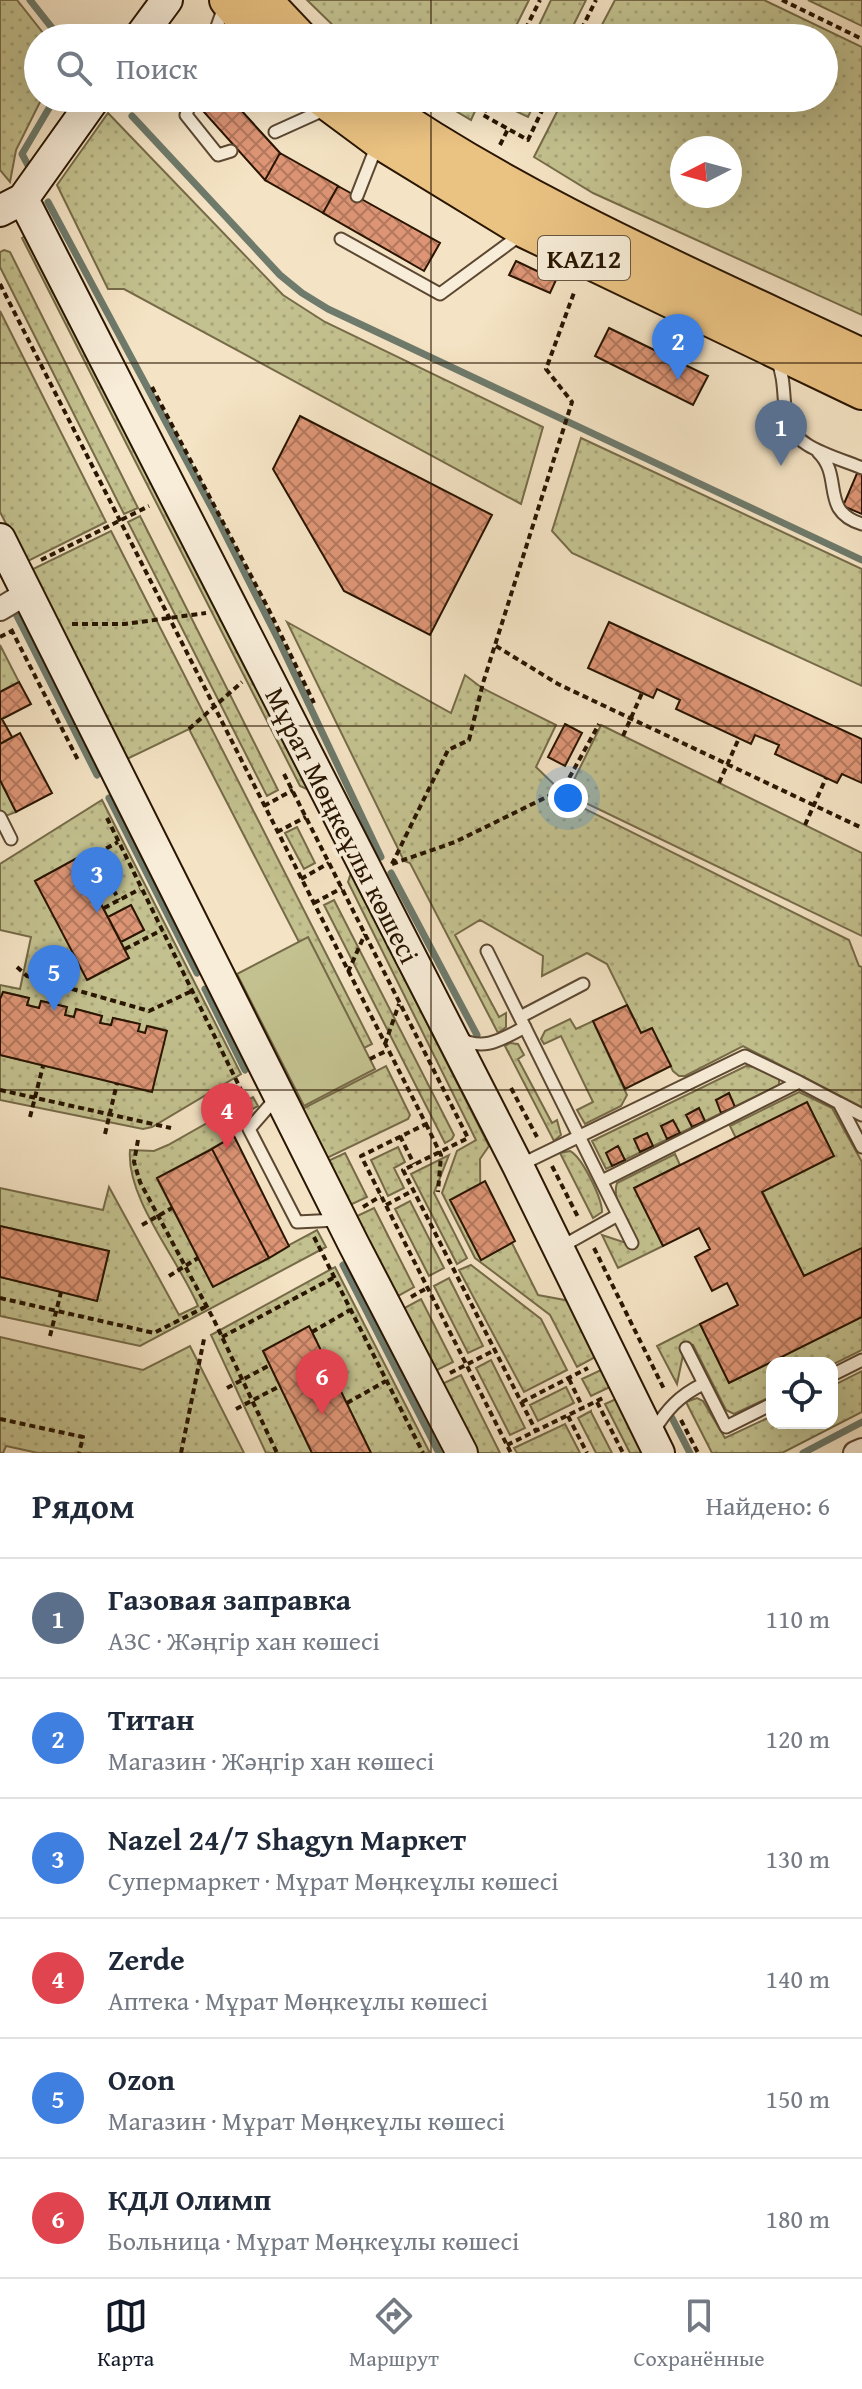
<!DOCTYPE html>
<html lang="ru">
<meta charset="utf-8">
<style>
body{margin:0;font-family:"Gentium Book Plus",serif;background:#f2f2f3;color:#1f2937}
.controls{position:absolute;right:24px;bottom:24px;display:grid;overflow:hidden;border-radius:16px;box-shadow:0 8px 32px #0002}
.controls button{width:72px;height:72px;display:grid;place-items:center;padding:0;border:0;border-bottom:2px solid #e0e1e3;background:#fff;color:#1f2937;font:40px sans-serif}
.compass{position:absolute;left:670px;top:136px;width:72px;height:72px;border-radius:50%;background:#fff;box-shadow:0 8px 32px #0002;rotate:264deg}
.you{position:absolute;left:568px;top:798px;width:28px;height:28px;margin:-20px;border:6px solid #fff;border-radius:50%;background:#1a73e8;box-shadow:0 0 0 12px #1a73e833}
.badge{display:grid;place-items:center;width:52px;height:52px;border-radius:50%;background:#111827;color:#fff;font-size:26px;font-weight:700}
.pin{position:absolute;translate:-50% -66px;filter:drop-shadow(0 2px 4px #0008)}
.pin::after{content:'';position:absolute;top:42px;width:28px;height:24px;background:inherit;clip-path:polygon(0 0,100% 0,50% 100%)}
.list{margin:0;padding:0;list-style:none}
h2{display:flex;justify-content:space-between;align-items:center;height:104px;margin:0;padding:0 32px;font-size:34px}
h2 small{font-size:26px;font-weight:400;color:#747a83}
.list li{display:grid;grid-template-columns:52px 1fr auto;gap:24px;align-items:center;box-sizing:border-box;height:120px;padding:0 32px;border-top:2px solid #e0e1e3}
.list b{display:block;font-size:30px;white-space:nowrap}
.list p{margin:0;font-size:26px;white-space:nowrap;color:#747a83}
.list em{font-size:26px;font-style:normal;color:#747a83}
.icon{flex:none;width:44px;height:44px;fill:none;stroke:currentColor;stroke-width:2;stroke-linecap:round;stroke-linejoin:round}
.map{position:relative;flex:none;width:862px;height:1453px;overflow:hidden}
.search{position:absolute;background:#fff;box-shadow:0 8px 32px #0002;left:24px;right:24px;top:24px;height:88px;display:flex;align-items:center;gap:20px;box-sizing:border-box;padding:0 28px;border-radius:44px;color:#747a83;font-size:30px}
.sheet{height:824px;background:#fff}
nav{display:flex;justify-content:space-around;align-items:center;box-sizing:border-box;height:112px;border-top:2px solid #e0e1e3;background:#fff;font-size:22px;color:#747a83}
nav a{display:grid;justify-items:center;gap:4px}
nav .on{color:#111827}
.map>svg:first-child{display:block}
.grass{fill:url(#grass-dots);stroke:#766b48;stroke-width:2;fill-rule:evenodd}
.garden{fill:#c3c18f;stroke:#766b48;stroke-width:2}
.lines{fill:none;stroke-linecap:round;stroke-linejoin:round}
.stream{stroke:#6e7a6b;stroke-width:7}
.building{fill:url(#building-cross-hatch);stroke:#291501;stroke-width:2}
.lane-casing{stroke:#5c4832;stroke-width:15}
.street-casing{stroke:#5c4832;stroke-width:26}
.secondary-casing{stroke:#291501;stroke-width:34}
.primary-casing{stroke:#291501;stroke-width:38}
.path{stroke:#291501;stroke-width:4;stroke-dasharray:6 4;stroke-linecap:butt}
.lane{stroke:#f8edd9;stroke-width:11}
.street{stroke:#f8edd9;stroke-width:22}
.secondary{stroke:#f8edd9;stroke-width:30}
.primary{stroke:#eac282;stroke-width:34}
.grid{fill:none;stroke:#291501;stroke-width:2;stroke-opacity:0.55}
.labels{text-anchor:middle;dominant-baseline:central;stroke-width:7;stroke-linejoin:round;paint-order:stroke}
.shield{fill:#f8edd9;stroke:#675642;stroke-width:2}
.shield-label{font-size:26px;font-weight:bold;fill:#291501}
.street-label{font-size:28px;fill:#291501;stroke:#f8edd9}
</style>
<div class="map">
<svg width="862" height="1453" viewBox="0 0 862 1453">
<defs>
<pattern id="grass-dots" width="8" height="8" patternUnits="userSpaceOnUse" patternTransform="scale(2)"><rect width="8" height="8" fill="#c3c18f"/><path d="M2 2h.1M6 6h.1" fill="none" stroke="#a8a57a" stroke-width="1.8" stroke-linecap="round"/></pattern>
<pattern id="building-cross-hatch" width="8" height="8" patternUnits="userSpaceOnUse" patternTransform="scale(2)"><rect width="8" height="8" fill="#dd9575"/><path d="M0 0l8 8M0 8l8-8" fill="none" stroke="#b3785e"/></pattern>
</defs>
<rect width="100%" height="100%" fill="#f4e3c4"/>
<filter id="stains"><feTurbulence type="fractalNoise" baseFrequency=".0025" numOctaves="4"/><feColorMatrix values="0 0 0 0 .2 0 0 0 0 .09 0 0 0 0 .02 0 0 0 .5 -.17"/></filter>
<radialGradient id="worn" r=".72"><stop offset=".6" stop-color="#630" stop-opacity="0"/><stop offset="1" stop-color="#630" stop-opacity=".3"/></radialGradient>
<path class="grass" d="M0,0H17L47,38H38V98H42L16,150L10,182L0,170Z
M307,0H529L510,38H346Z
M551,0H586L567,38H533Z
M615,0H764L862,47V315L593,193L534,157L564,98H824V38H595ZM730,148V196H682V148Z
M808,0H862V26Z
M434,98H481L471,120Z
M504,98H537L528,117L501,104Z
M108,113L283,295L325,322L543,427L521,504L124,289H108L57,185Z
M30,233L311,791L300,786L22,238Z
M4,250L10,252L138,508L124,514L0,267V252Z
M0,311L106,522L26,562L0,512Z
M581,438L862,569V686L572,553L552,531Z
M140,516L278,790L267,796L128,522Z
M111,531L372,1044L364,1048L308,938L299,942L189,729L127,759L29,571Z
M287,622L451,713L465,675L482,688L556,725L536,767L565,795L585,809L849,940L859,966L862,967V1107L743,1046L685,1076H679L673,1071L652,1028L641,1033L607,964L587,953L542,976L543,956L480,920L455,935L499,1017L506,1013V1027L498,1033L410,863L404,861Z
M0,645L19,682L0,692Z
M601,725L862,853V936L567,794Z
M0,780L16,812L0,818Z
M102,800L241,1074L152,1127L143,1129L0,1100V1055L152,1091L166,1030L148,1026L145,1033L138,1031L139,1024L113,1018L111,1025L100,1023L102,1016L76,1009L74,1017L65,1015L66,1007L41,1001L39,1008L27,1005L29,998L4,992L0,999V985L20,989L31,937L0,930V864ZM77,858L108,917L131,905L144,930L121,942L129,958L88,980L35,881Z
M297,827L315,863L304,869L285,833Z
M351,873L489,1146L480,1159L481,1259L512,1243L538,1295L570,1301L597,1356L577,1367L550,1315L475,1258L442,1193L457,1151L476,1140L348,882Z
M334,900L454,1135L452,1139L445,1143L324,905Z
M570,1019L576,1029L593,1021L627,1095L621,1106L585,1124L577,1110L593,1102L561,1036L544,1044L541,1039L545,1031Z
M510,1043L518,1044L524,1055L518,1059L552,1123L557,1120L561,1135L554,1141L505,1046Z
M386,1066L410,1115L408,1119L327,1158L302,1109Z
M746,1066L754,1067L779,1078V1085L606,1169L592,1141Z
M799,1092L832,1108L862,1162V1248L804,1276L730,1126Z
M253,1097L258,1106L227,1123L234,1136L157,1179L213,1286L317,1230L326,1247L140,1346L0,1316V1277L97,1300L109,1251L0,1226V1188L103,1210L109,1187L179,1315L198,1306C179,1260 126,1199 130,1150L154,1151L168,1145Z
M398,1147L405,1162L394,1168L404,1188L388,1196L371,1160Z
M570,1151C582,1157 602,1198 602,1212L593,1218L560,1153Z
M345,1153L367,1197L350,1205L328,1161Z
M675,1154L680,1165L635,1188L663,1246L618,1268L602,1235L629,1244L637,1241C629,1225 611,1201 617,1183Z
M449,1155L434,1193L467,1258L457,1264L411,1174Z
M410,1201L444,1268L429,1276L395,1209Z
M374,1208L414,1287L396,1297L355,1217Z
M471,1265L541,1319L567,1370L524,1392L459,1270Z
M335,1267L430,1453H371L309,1327L263,1351L312,1453H266L211,1335Z
M449,1278L483,1346L468,1353L434,1286Z
M421,1299L453,1362L433,1372L401,1310Z
M862,1317V1350L832,1365V1363H772V1396L734,1414L726,1410L693,1345L684,1350L677,1384L657,1346L700,1324L729,1383Z
M0,1337L143,1370L190,1346L244,1453H38L6,1446L3,1453H0Z
M491,1360L525,1428L510,1435L476,1368Z
M603,1369L612,1386L591,1396L582,1379Z
M862,1371V1412L782,1453H712L686,1402L697,1398L703,1401L725,1438L772,1416V1423H832V1386Z
M461,1375L500,1453H475L440,1385Z
M566,1387L574,1403L538,1421L530,1405Z
M616,1399L644,1453H630L605,1404Z
M591,1411V1412L612,1453H596L578,1418Z
M565,1424L580,1453H517L514,1448Z"/>
<path class="garden" d="M308,937L375,1069L304,1106L237,974Z"/>
<g class="lines">
<path class="stream" d="M30,0L60,38
M132,116L280,275L302,293L328,309L862,560
M29,167L22,154L55,98
M48,202L214,512L279,641L381,857
M15,612L97,775
M109,798L197,973
M391,873L477,1035
M205,989L245,1070
M343,1265L439,1453
M672,1418L690,1453
M803,1453L862,1422"/>
</g>
<path class="building" d="M196,98H230L280,153L265,180L195,102Z
M280,153L338,186L323,213L265,180Z
M338,186L440,243L424,271L323,213Z
M516,261L556,280L550,293L509,275Z
M609,328L708,376L693,405L595,356Z
M300,416L492,515L430,635L344,591L273,469Z
M858,471L862,473V514L843,506Z
M609,622L862,739V783L842,774L837,783L775,754L779,745L755,735L751,744L676,709L680,700L657,689L653,698L588,668Z
M19,682L31,704L2,719L12,737L0,744V692Z
M565,724L582,733L565,766L548,757Z
M20,733L52,793L16,812L0,780V744Z
M77,858L129,958L87,980L35,881Z
M131,905L144,930L121,942L108,917Z
M3,992L29,998L27,1005L39,1008L41,1001L67,1007L65,1015L74,1017L76,1009L102,1016L100,1023L111,1025L113,1018L140,1024L138,1031L145,1033L147,1026L167,1031L152,1092L0,1055V999Z
M627,1005L641,1033L652,1028L671,1066L625,1089L593,1021Z
M729,1093L735,1107L721,1113L716,1100Z
M807,1102L834,1156L762,1192L804,1276L862,1248V1317L729,1383L700,1324L738,1305L727,1283L712,1291L695,1257L710,1249L699,1228L663,1246L634,1188Z
M699,1108L705,1121L692,1127L686,1115Z
M673,1120L680,1133L667,1139L661,1126Z
M647,1133L653,1146L640,1152L634,1139Z
M234,1136L289,1246L269,1258L212,1149Z
M618,1146L625,1160L612,1166L606,1153Z
M212,1149L269,1258L213,1287L157,1178Z
M485,1181L515,1241L481,1260L450,1200Z
M0,1226L109,1251L97,1301L0,1277Z
M309,1326L312,1332L371,1453H312L263,1351Z"/>
<g class="lines">
<g class="lane-casing">
<path id="lane" d="M213,38L225,4
M192,98L186,115L218,155L231,151
M275,132L326,109
M357,196L377,145
M341,239L440,294L523,233
M777,360C785,378 783,397 786,416C791,448 837,457 862,468
M818,452C844,477 819,511 862,524
M0,817L11,839
M487,951L632,1243
M520,1017L583,984
M459,1038C484,1052 502,1039 525,1027
M277,1097L249,1129L297,1222L337,1220
M839,1103L862,1115
M518,1166L745,1056L799,1082
M602,1181L799,1082L839,1103L862,1147
M559,1248L618,1215
M686,1348L726,1427L772,1404
M832,1375L862,1360
M653,1432C667,1409 679,1396 703,1384"/>
</g>
<g class="street-casing">
<path id="street" d="M0,609L27,593
M855,1453L862,1450"/>
</g>
<g class="secondary-casing">
<path id="secondary" d="M139,38L167,0
M23,199L518,1166L659,1453
M0,211L23,199L95,98
M0,539L353,1243L462,1453"/>
</g>
<g class="primary-casing">
<path id="primary" d="M227,0L259,38
M264,0L300,38
M321,98L379,141L526,231L862,392
M370,98C522,204 695,277 862,356"/>
</g>
<path class="path" d="M782,0L862,39
M327,30L336,38
M521,38L540,0
M577,38L596,0
M492,98L483,115L528,140L548,98
M500,145L508,129
M0,284L426,1124L361,1156L511,1453
M152,387L269,610L314,703
M41,560L149,506
M72,624H125L206,613
M11,629L78,760
M0,637L12,631
M496,646L558,684L862,828
M189,729L242,682
M623,736L642,693
M284,774L468,1138L403,1170L536,1431
M719,783L739,738
M264,806L293,790
M107,818L248,1104
M805,825L826,778
M277,832L306,817
M94,855L119,900
M80,863L118,842
M392,864L448,750L469,740L483,683L572,402L546,369L575,290
M392,864L455,842L563,789L599,724
M301,879L329,863
M314,903L342,888
M104,908L140,889
M125,949L162,930
M17,967L27,976L149,1011L192,991
M348,972L365,934
M385,1044L399,1004
M370,1059L388,1050
M511,1088L537,1137
M0,1090L171,1128
M30,1117L43,1066
M426,1124L441,1155L438,1192
M105,1134L117,1083
M400,1136L414,1164
M138,1140L134,1162L140,1182L214,1320L277,1453
M552,1166L579,1219
M386,1205L414,1190
M363,1207L381,1196
M142,1225L172,1208
M314,1237L423,1453
M594,1248L665,1391
M169,1276L198,1258
M411,1297L427,1288
M0,1298L154,1333L207,1306
M312,1332L350,1310
M50,1336L61,1292
M222,1337L333,1278
M450,1373L495,1350
M569,1379L583,1408
M227,1388L270,1365
M522,1402L588,1368
M597,1402L623,1453
M347,1403L386,1381
M236,1409L280,1386
M568,1416L587,1453
M0,1419L83,1437L79,1453
M681,1420L698,1453
M507,1445L603,1398
M181,1453L204,1339
M311,1453H312"/>
<use href="#lane" class="lane"/>
<use href="#street" class="street"/>
<use href="#secondary" class="secondary"/>
<use href="#primary" class="primary"/>
</g>
<path class="grid" d="M431,0V38M431,98V1453M0,363H862M0,726H862M0,1090H862"/>
<g class="labels">
<rect class="shield" x="538" y="236" width="92" height="44" rx="6"/>
<g class="shield-label">
<text x="584" y="258">KAZ12</text>
</g>
<g class="street-label">
<text transform="translate(343 825) rotate(63)">Мұрат Мөңкеұлы көшесі</text>
</g>
</g>
<rect width="100%" height="100%" filter="url(#stains)"/>
<rect width="100%" height="100%" fill="url(#worn)"/>
</svg>
<div class="controls">
<button><svg class="icon" aria-label="locate" viewBox="0 0 24 24"><circle cx="12" cy="12" r="6"/><path d="M12 2v4M12 18v4M2 12h4M18 12h4"/></svg></button>
</div>
<svg class="compass" viewBox="-18 -18 36 36"><path d="M0-13l5 13h-10z" fill="#e53935"/><path d="M0 13l5-13h-10z" fill="#747a83"/></svg>
<div class="you"></div>
<div class="pin badge" style="left:781px;top:466px;background:#5c6f8a">1</div>
<div class="pin badge" style="left:678px;top:380px;background:#3f7fe0">2</div>
<div class="pin badge" style="left:97px;top:913px;background:#3f7fe0">3</div>
<div class="pin badge" style="left:227px;top:1149px;background:#e0444e">4</div>
<div class="pin badge" style="left:54px;top:1011px;background:#3f7fe0">5</div>
<div class="pin badge" style="left:322px;top:1415px;background:#e0444e">6</div>
<div class="search"><svg class="icon" aria-label="search" viewBox="0 0 24 24"><circle cx="10" cy="10" r="6"/><path d="M15 15l6 6"/></svg>Поиск</div>
</div>
<section class="sheet">
<h2>Рядом<small>Найдено: 6</small></h2>
<ul class="list">
<li><span class="badge" style="background:#5c6f8a">1</span><div><b>Газовая заправка</b><p>АЗС · Жәңгір хан көшесі</p></div><em>110 m</em></li>
<li><span class="badge" style="background:#3f7fe0">2</span><div><b>Титан</b><p>Магазин · Жәңгір хан көшесі</p></div><em>120 m</em></li>
<li><span class="badge" style="background:#3f7fe0">3</span><div><b>Nazel 24/7 Shagyn Маркет</b><p>Супермаркет · Мұрат Мөңкеұлы көшесі</p></div><em>130 m</em></li>
<li><span class="badge" style="background:#e0444e">4</span><div><b>Zerde</b><p>Аптека · Мұрат Мөңкеұлы көшесі</p></div><em>140 m</em></li>
<li><span class="badge" style="background:#3f7fe0">5</span><div><b>Ozon</b><p>Магазин · Мұрат Мөңкеұлы көшесі</p></div><em>150 m</em></li>
<li><span class="badge" style="background:#e0444e">6</span><div><b>КДЛ Олимп</b><p>Больница · Мұрат Мөңкеұлы көшесі</p></div><em>180 m</em></li>
</ul>
</section>
<nav>
<a class="on"><svg class="icon" aria-label="map" viewBox="0 0 24 24"><path d="M3 6l6-2 6 2 6-2v14l-6 2-6-2-6 2zM9 4v14M15 6v14"/></svg>Карта</a>
<a><svg class="icon" aria-label="directions" viewBox="0 0 24 24"><path d="M12 3l9 9-9 9-9-9zM9 14v-3h6M13 9l2 2-2 2"/></svg>Маршрут</a>
<a><svg class="icon" aria-label="saved" viewBox="0 0 24 24"><path d="M7 4h10v16l-5-4-5 4z"/></svg>Сохранённые</a>
</nav>
